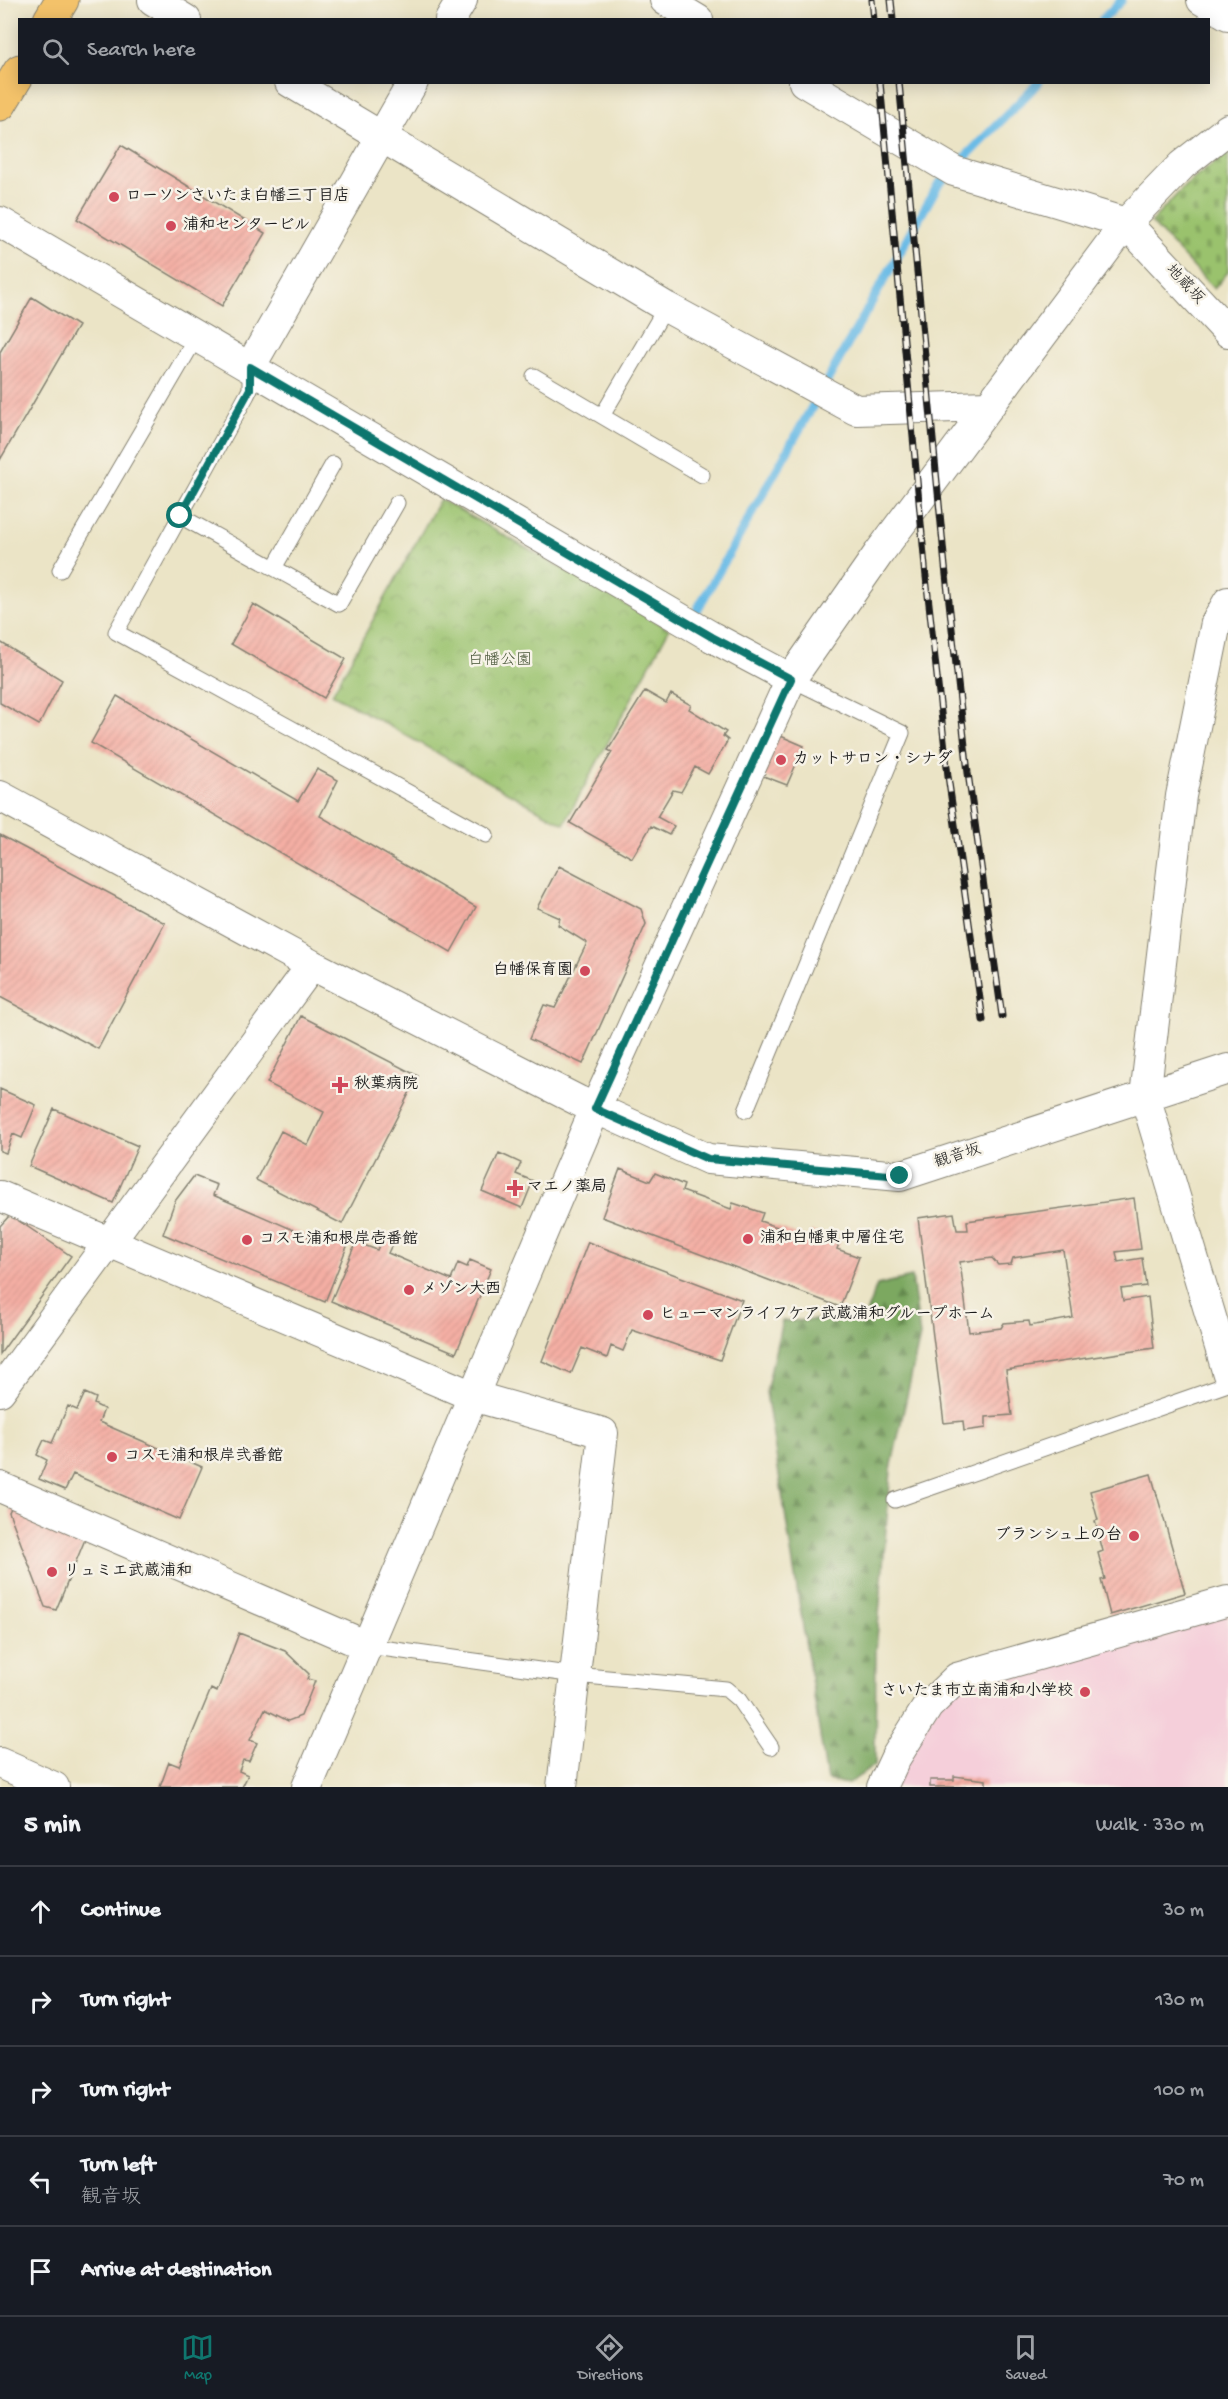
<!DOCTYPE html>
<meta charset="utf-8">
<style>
body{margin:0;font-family:"Gochi Hand","Klee One",sans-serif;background:#20242c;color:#f1f3f6}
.stop{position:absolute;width:18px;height:18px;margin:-14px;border:4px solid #0f766e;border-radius:50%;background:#fff}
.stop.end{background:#0f766e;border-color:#fff;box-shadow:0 2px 6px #0008}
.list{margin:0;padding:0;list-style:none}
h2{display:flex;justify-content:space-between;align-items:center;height:78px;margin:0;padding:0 24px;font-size:26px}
h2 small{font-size:20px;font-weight:400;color:#9ea1a6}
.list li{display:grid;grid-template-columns:39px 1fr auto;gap:18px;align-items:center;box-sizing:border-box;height:90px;padding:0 24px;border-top:2px solid #363941}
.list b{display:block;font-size:22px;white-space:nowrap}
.list p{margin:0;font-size:20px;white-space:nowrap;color:#9ea1a6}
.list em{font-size:20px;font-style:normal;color:#9ea1a6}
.icon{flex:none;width:33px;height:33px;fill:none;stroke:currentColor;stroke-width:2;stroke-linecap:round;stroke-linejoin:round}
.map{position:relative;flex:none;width:1228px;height:1787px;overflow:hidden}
.search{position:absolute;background:#171b24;box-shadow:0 3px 15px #0003;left:18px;right:18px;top:18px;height:66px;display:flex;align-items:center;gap:15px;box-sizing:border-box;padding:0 21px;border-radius:0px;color:#9ea1a6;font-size:22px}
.sheet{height:528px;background:#171b24}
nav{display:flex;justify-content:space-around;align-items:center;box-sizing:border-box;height:84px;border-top:2px solid #363941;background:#171b24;font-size:16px;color:#9ea1a6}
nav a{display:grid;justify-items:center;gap:3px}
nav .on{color:#0f766e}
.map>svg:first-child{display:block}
.built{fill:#f5cfda}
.forest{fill:url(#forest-firs);stroke:#4c623e;stroke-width:1.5}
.cemetery{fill:url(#cemetery-stones);stroke:#5b6f44;stroke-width:1.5}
.park{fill:url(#park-crowns);stroke:#5b6f44;stroke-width:1.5}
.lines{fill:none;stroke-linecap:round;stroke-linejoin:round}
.stream{stroke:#6bbbe6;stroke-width:9}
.building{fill:url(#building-hatch);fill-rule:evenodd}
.lane-casing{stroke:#848071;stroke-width:17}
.street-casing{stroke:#848071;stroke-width:32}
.highway-casing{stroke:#848071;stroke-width:35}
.lane{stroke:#fff;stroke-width:15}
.street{stroke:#fff;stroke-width:30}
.highway{stroke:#f3c26a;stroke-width:33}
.rail-casing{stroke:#1c1c1c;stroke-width:7}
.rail{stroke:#f7f3e8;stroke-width:4.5;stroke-dasharray:14;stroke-linecap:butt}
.route{stroke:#0f766e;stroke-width:8}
.poi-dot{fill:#d1495b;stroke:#f7f3e8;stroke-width:2}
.labels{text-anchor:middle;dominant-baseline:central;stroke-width:5;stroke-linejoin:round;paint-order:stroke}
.poi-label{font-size:16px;font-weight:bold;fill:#1c1c1c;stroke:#f7f3e8;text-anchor:start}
.street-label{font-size:16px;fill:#1c1c1c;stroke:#f7f3e8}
.park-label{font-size:16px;fill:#485638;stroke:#f7f3e8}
</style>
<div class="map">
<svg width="1228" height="1787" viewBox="0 0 1228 1787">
<defs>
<pattern id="forest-firs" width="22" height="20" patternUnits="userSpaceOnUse" patternTransform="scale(1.5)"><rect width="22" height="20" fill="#7ba860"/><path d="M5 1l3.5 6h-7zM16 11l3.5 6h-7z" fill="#64884e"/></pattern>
<pattern id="cemetery-stones" width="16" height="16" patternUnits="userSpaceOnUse" patternTransform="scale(1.5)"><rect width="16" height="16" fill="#9ac26d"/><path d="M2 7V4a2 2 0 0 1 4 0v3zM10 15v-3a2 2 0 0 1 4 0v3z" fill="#84a65e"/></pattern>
<pattern id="park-crowns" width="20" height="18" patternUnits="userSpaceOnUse" patternTransform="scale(1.5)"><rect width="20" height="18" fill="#9ac26d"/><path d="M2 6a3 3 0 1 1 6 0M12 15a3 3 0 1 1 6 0" fill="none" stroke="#84a65e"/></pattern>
<pattern id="building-hatch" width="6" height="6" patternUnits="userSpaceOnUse" patternTransform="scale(1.5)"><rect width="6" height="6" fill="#f5afa4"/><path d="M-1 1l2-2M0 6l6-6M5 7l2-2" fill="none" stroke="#d1968d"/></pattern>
</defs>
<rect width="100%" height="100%" fill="#f7f3e8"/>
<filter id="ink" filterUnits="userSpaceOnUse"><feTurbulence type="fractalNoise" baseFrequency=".0167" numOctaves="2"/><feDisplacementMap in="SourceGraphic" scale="12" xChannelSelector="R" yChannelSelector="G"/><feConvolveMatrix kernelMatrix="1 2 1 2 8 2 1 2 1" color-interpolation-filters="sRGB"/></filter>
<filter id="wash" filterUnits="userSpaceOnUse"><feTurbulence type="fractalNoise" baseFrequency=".008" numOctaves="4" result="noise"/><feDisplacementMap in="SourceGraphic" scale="24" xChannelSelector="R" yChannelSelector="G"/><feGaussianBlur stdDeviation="1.35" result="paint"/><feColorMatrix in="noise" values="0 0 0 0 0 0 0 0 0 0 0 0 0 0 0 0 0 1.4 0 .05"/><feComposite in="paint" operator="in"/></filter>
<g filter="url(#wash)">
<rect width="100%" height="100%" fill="#ebe4c6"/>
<path class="built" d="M1228,1613V1787H882L957,1678Z"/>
<path class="forest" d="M912,1277L920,1336L891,1469L876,1651L875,1765L848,1784L827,1780L766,1392L782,1321L864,1319L877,1285Z"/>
<path class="cemetery" d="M1228,152V272L1214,289L1151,222L1185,186Z"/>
<path class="park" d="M440,499L669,629L564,824L332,694Z"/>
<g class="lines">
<path class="stream" d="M1102,20L1122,0
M697,610L938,185L1039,82"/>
</g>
<g id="blocks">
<path class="building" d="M121,145L265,233L222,306L77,219Z
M32,297L78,326L0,460V352Z
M253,604L346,659L324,698L231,644Z
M0,642L62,680L39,725L0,703Z
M645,691L666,703L671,694L691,705L689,709L726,732L723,736L728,740L708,774L695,767L681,792L673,790L657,817L674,826L669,835L651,826L632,858L570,823L612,752L608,750Z
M117,696L298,801L317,769L338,780L320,816L476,907L451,952L91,743Z
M776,734L804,746L787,785L758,774Z
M0,835L165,923L98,1049L0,997Z
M559,866L641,909L646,924L583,1064L529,1039L544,1005L555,1008L587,943L558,925L560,918L537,908Z
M301,1016L418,1076L342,1224L256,1180L281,1131L308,1145L324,1112L267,1083Z
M0,1089L36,1105L22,1138L13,1134L6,1153L0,1151Z
M54,1109L138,1146L113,1203L29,1166Z
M499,1153L521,1163L516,1174L533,1181L522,1208L482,1191Z
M620,1169L650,1181L655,1173L684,1185L682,1191L731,1209L733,1203L763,1213L760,1221L808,1238L811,1231L840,1241L837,1249L859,1257L840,1307L602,1217Z
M194,1176L217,1185L213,1195L326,1244L330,1236L348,1244L325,1302L163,1234L175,1201Z
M1134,1198L1141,1249L1116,1252L1118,1262L1142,1258L1146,1286L1121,1289L1123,1301L1148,1297L1154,1348L1006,1370L1012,1415L986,1417V1428L964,1431L963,1421L944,1423L918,1218L954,1213L957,1230H968L967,1221ZM1063,1250L1073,1318L1030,1326L1029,1321L1004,1323L1001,1328L969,1332L960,1262L992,1258L998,1265L1011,1264L1013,1258Z
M10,1215L71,1256L0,1354V1226Z
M384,1233L395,1238L388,1253L451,1280L458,1263L467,1267L470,1260L491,1269L456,1353L331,1301L356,1242L377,1250Z
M588,1242L742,1300L720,1360L632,1330L623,1351L611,1346L607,1358L582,1348L571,1374L542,1361Z
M85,1393L96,1398L94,1404L104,1409L99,1422L202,1467L179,1520L73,1474L65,1490L39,1479L47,1460L37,1455L44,1440L52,1443L68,1406L77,1410Z
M1151,1474L1185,1593L1110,1615L1101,1580L1105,1579L1098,1553L1103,1551L1095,1521L1098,1520L1090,1491Z
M12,1506L86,1537L56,1610L45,1607L9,1512Z
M239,1633L285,1651L309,1674L307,1679L315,1681L301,1716L288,1721L265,1709L250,1740L257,1743L249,1761L243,1760L239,1771L248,1775L242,1787H160L169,1762L179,1766L211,1689L217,1692Z
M954,1776L986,1780V1787H930V1780H954Z"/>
</g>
</g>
<g filter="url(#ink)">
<use href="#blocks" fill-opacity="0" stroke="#848071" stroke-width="1.5"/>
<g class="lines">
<g class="lane-casing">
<path id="lane" d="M250,367V389L247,395L116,632L486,835
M534,376L702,475
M602,416L666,307
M180,516L339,604L397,503
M274,568L333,464
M60,570L197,336
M746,1110L902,733L791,679
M895,1500L1228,1384
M367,1646L575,1675L726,1689L739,1700L771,1747"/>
</g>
<g class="street-casing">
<path id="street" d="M153,0L186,20
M665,0L698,20
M1202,0L1228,15
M450,20L462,0
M290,82L666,307L856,410L989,406
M804,82L954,171L1126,223L1228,332
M0,222L712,637L791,679
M250,367L413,82
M1228,602L1216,623L1181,796L1145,1096L1228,1374
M0,796L312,965L579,1101L708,1159L900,1176L1228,1069
M0,1196L473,1396L603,1433L562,1787
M0,1391L312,965
M0,1487L367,1646
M0,1763L54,1787
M307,1787L595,1109L791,679L879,553L1126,223L1182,165L1228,129
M882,1787L896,1757L928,1706L957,1678L1228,1601"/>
</g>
<g class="highway-casing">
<path id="highway" d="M50,20L62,0
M0,104L20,71"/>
</g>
<use href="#lane" class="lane"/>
<use href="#street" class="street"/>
<use href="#highway" class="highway"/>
<g class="rail-casing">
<path id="rail" d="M872,0L874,20
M891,0L893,20
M880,82L926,577L948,776L983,1020
M899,82L945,566L968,773L1002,1016"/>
</g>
<use href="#rail" class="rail"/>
</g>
</g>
<g class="lines" filter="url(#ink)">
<path class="route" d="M180,516L250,389V367L712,637L791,679L595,1109L708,1159L900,1176"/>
</g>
<g class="poi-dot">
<circle cx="114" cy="197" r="6"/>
<circle cx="171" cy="226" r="6"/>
<circle cx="781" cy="760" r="6"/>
<circle cx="585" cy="971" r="6"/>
<path d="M337 1076h6v6h6v6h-6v6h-6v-6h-6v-6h6z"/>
<path d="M512 1179h6v6h6v6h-6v6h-6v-6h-6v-6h6z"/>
<circle cx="748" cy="1239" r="6"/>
<circle cx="247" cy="1240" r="6"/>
<circle cx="409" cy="1290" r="6"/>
<circle cx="648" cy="1315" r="6"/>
<circle cx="112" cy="1457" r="6"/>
<circle cx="1134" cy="1536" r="6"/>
<circle cx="52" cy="1572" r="6"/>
<circle cx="1085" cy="1692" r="6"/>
</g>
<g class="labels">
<g class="poi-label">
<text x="126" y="197">ローソンさいたま白幡三丁目店</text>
<text x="183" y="226">浦和センタービル</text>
<text x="793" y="760">カットサロン・シナダ</text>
<text x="573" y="971" text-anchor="end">白幡保育園</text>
<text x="354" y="1085">秋葉病院</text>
<text x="527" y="1188">マエノ薬局</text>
<text x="760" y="1239">浦和白幡東中層住宅</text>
<text x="259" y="1240">コスモ浦和根岸壱番館</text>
<text x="421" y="1290">メゾン大西</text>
<text x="660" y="1315">ヒューマンライフケア武蔵浦和グループホーム</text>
<text x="124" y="1457">コスモ浦和根岸弐番館</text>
<text x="1122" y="1536" text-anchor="end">ブランシュ上の台</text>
<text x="64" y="1572">リュミエ武蔵浦和</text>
<text x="1073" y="1692" text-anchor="end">さいたま市立南浦和小学校</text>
</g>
<g class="street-label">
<text transform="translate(1184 285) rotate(47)">地蔵坂</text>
<text transform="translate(958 1157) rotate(-18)">観音坂</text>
</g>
<g class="park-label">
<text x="500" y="661">白幡公園</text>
</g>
</g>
</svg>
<div class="stop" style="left:180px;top:516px"></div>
<div class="stop end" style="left:900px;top:1176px"></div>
<div class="search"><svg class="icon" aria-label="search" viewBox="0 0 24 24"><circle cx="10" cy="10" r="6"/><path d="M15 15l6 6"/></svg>Search here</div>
</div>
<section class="sheet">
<h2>5 min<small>Walk · 330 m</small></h2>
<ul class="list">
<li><svg class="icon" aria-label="ahead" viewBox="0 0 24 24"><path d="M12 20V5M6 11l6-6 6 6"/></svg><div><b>Continue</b></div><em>30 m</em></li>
<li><svg class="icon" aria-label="right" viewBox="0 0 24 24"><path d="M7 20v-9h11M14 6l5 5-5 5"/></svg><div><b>Turn right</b></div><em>130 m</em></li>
<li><svg class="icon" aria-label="right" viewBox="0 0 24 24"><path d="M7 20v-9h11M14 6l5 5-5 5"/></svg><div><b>Turn right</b></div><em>100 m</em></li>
<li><svg class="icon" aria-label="left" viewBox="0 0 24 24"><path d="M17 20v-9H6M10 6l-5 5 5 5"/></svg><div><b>Turn left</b><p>観音坂</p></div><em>70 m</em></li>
<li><svg class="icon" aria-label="arrive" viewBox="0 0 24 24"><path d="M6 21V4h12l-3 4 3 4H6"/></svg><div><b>Arrive at destination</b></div></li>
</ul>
</section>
<nav>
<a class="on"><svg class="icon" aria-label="map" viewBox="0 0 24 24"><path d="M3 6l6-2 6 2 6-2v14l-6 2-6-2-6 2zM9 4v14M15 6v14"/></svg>Map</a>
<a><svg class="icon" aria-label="directions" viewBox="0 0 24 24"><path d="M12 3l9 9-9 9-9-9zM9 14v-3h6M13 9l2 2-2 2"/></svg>Directions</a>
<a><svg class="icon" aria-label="saved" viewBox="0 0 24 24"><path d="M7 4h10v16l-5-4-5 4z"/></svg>Saved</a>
</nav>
